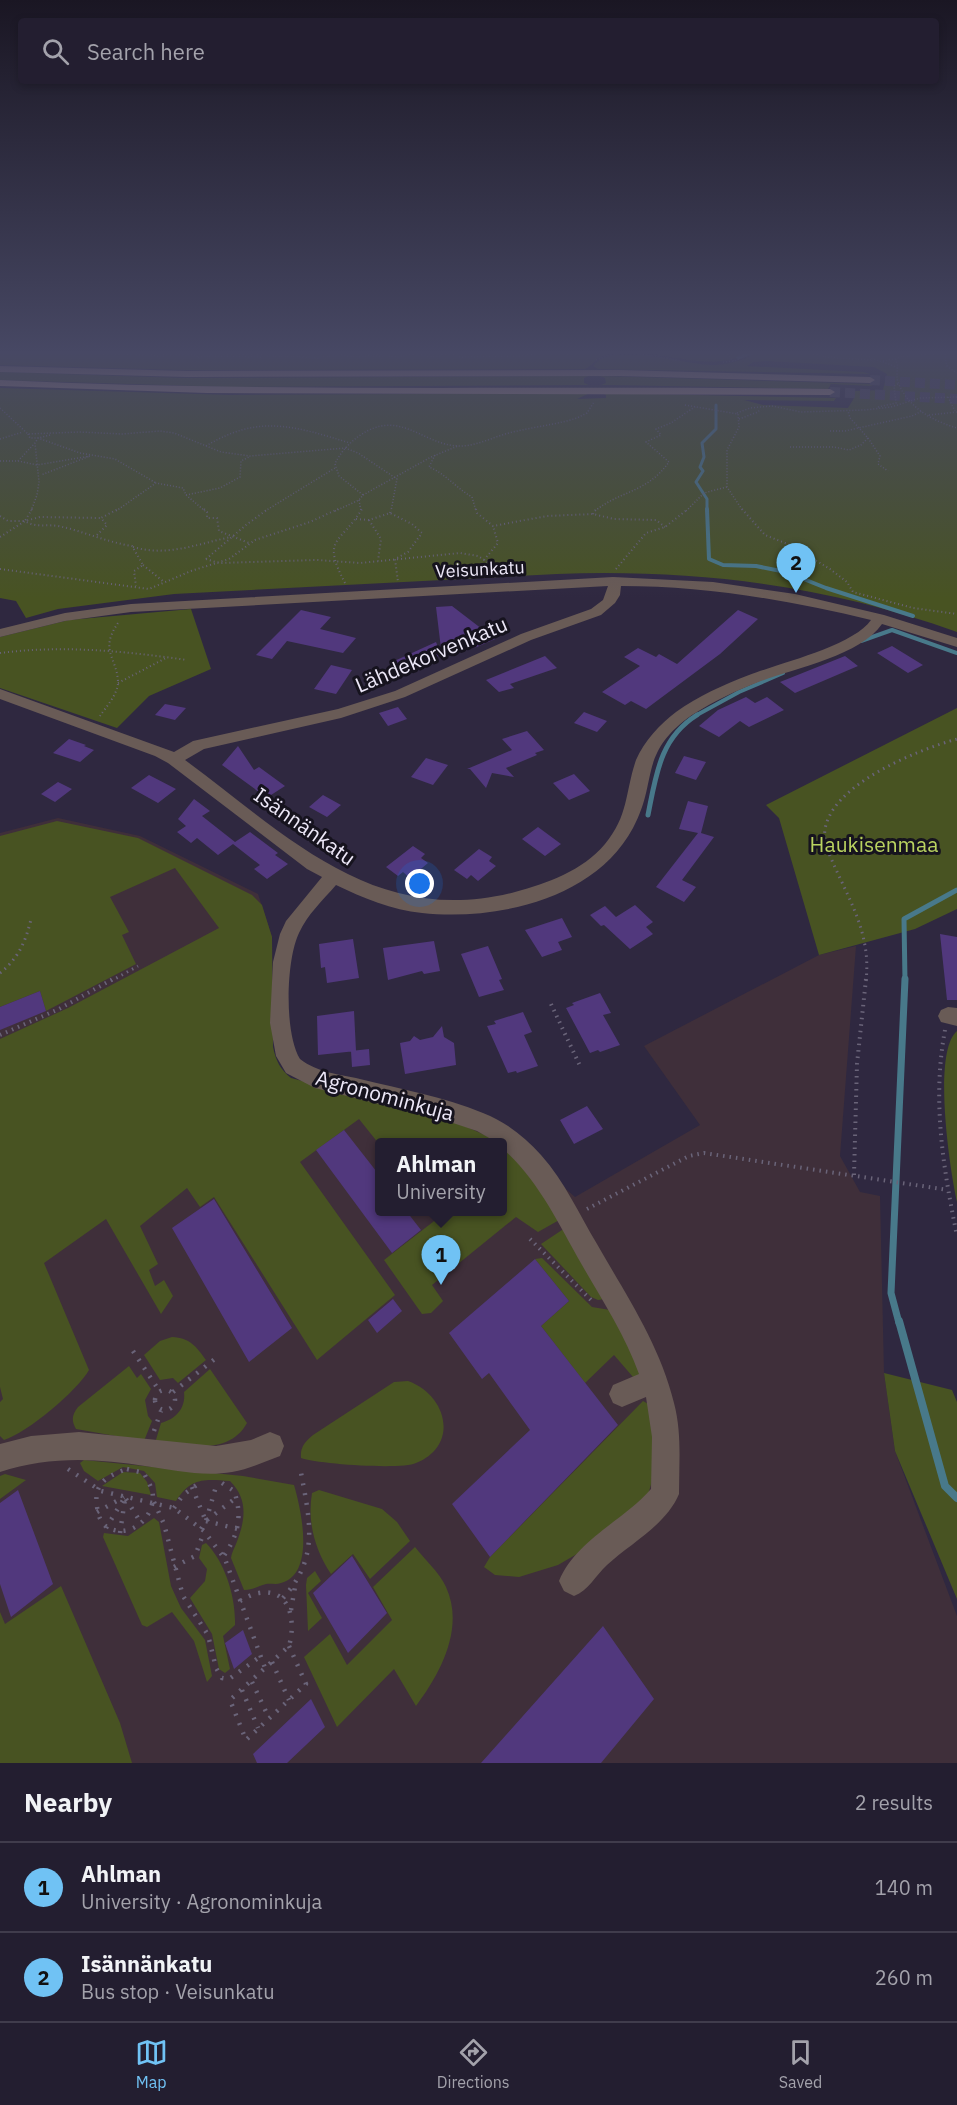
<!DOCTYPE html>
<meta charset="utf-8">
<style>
body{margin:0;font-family:"IBM Plex Sans",sans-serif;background:#2b2738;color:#f1f3f6}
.you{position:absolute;left:420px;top:884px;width:21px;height:21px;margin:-15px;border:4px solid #fff;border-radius:50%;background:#1a73e8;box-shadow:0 0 0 9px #1a73e833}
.badge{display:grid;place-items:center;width:39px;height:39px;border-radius:50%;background:#70c2f4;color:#111;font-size:20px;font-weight:700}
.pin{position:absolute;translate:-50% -50px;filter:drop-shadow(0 2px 3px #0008)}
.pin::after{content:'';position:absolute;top:32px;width:21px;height:18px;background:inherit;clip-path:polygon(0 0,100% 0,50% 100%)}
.popup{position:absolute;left:375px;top:1138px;width:132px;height:78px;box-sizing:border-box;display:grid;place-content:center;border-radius:6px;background:#231e30;filter:drop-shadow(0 2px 4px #0005);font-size:20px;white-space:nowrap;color:#a3a2ab}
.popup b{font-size:22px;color:#f1f3f6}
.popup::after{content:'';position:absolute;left:50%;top:100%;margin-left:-12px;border:12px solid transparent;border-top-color:#231e30}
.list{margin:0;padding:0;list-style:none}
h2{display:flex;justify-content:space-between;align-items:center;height:78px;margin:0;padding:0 24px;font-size:26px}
h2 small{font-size:20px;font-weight:400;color:#a3a2ab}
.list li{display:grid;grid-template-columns:39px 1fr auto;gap:18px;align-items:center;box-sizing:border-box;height:90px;padding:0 24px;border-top:2px solid #403c4c}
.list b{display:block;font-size:22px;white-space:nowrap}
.list p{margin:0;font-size:20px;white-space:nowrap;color:#a3a2ab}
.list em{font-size:20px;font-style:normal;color:#a3a2ab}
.icon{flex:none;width:33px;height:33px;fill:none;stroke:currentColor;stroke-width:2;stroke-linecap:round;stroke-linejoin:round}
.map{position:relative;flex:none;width:957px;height:1763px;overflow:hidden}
.search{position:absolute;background:#231e30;box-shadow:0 3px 9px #0003;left:18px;right:18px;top:18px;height:66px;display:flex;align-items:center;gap:15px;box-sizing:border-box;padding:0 21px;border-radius:6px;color:#a3a2ab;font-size:22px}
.sheet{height:258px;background:#231e30}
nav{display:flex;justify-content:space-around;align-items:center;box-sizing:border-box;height:84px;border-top:2px solid #403c4c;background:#231e30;font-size:16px;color:#a3a2ab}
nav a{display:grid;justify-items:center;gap:3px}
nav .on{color:#70c2f4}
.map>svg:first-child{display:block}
.education{fill:#3f2f3a;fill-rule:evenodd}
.green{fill:#485322}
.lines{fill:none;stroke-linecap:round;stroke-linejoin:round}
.stream-far4{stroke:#48798a;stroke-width:3}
.stream-far3{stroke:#48798a;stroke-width:4}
.stream-far2{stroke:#48798a;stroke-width:5}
.stream-far1{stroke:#48798a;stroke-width:7}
.stream{stroke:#48798a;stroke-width:8}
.building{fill:#51387d}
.highway-tunnel{stroke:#4c455c;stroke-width:10;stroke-dasharray:10 5;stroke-linecap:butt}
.path-far4{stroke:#6a6479;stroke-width:1.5;stroke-dasharray:1 2;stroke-linecap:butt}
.path-far3{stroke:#6a6479;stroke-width:2;stroke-dasharray:1 3;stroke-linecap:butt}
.path-far2{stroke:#6a6479;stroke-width:3;stroke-dasharray:1.5 4.5;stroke-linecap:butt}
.path-far1{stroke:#6a6479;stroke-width:4;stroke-dasharray:1.5 5;stroke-linecap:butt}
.path{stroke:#6a6479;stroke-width:4.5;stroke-dasharray:2 8;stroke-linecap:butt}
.minor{fill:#695b56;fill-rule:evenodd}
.highway{fill:#ba9a8d;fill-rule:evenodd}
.labels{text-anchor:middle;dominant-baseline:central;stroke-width:6;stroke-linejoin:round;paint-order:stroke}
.far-street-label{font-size:18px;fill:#ede8f8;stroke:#16131e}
.street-label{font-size:21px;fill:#ede8f8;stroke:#16131e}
.park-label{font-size:21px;fill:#b9d260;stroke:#16131e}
</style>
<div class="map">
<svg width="957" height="1763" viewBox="0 0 957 1763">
<rect width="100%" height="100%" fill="#2f2840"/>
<path class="education" d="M58,818L140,836L258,894L272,937L273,1047L275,1060L282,1071L291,1078L314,1085L490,1123L575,1197L700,1125L644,1046L819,955L856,946L840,1156L860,1192L880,1196L884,1373L895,1451L957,1616V1763H0V833ZM380,1142H502V1212H380Z"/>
<path class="green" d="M0,351H755C704,377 663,346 612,353C595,355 594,366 585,369L188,370L0,365Z
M762,351H957V632C826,585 696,569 557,574L174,594L58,609L26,618L16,601L0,598V388L230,395L590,393L577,399L606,398V395L602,393L836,398L834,401L744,400L763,405L848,408L854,398V391L883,390L887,374L874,367L766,361L753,362L747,366L863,372L870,374L598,369L593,366C611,341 684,365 712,365C730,365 745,359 762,351Z
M0,372L183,378L588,376L584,378V383L589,385L229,387L0,380Z
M600,376L874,384L871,386L831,384L828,389L610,385H601L606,383L605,378Z
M191,609L211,669L149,696L117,728L0,688V637L69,620Z
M957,708V909L915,929L819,955L779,818L766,805Z
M57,821L138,838L252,895L262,905L272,937L273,1047C276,1061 280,1069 291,1078L458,1123L500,1142L379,1144L359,1119L300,1162L395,1295L317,1360L214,1197L200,1207L187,1188L140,1226L158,1264L149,1270L155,1286L164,1280L173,1296L161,1314L106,1219L44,1263L89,1370C77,1391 27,1433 4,1440L0,1436V1402L3,1399L0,1387V1039L68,1008L219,928L175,868L110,897L129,932L122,935L136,964L46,1011L40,991L0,1007V836Z
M957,1031V1202C950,1171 932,1052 957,1031Z
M503,1144L520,1155L561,1219L538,1232L516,1217L432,1285L443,1301L431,1313L422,1314L384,1260L438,1218L434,1212H502Z
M568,1226L605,1299L598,1300L591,1297L541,1244Z
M542,1258L592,1307L610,1310L642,1370L639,1376L633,1377L614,1355L585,1383L541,1326L569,1301L535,1259Z
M172,1337C190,1338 196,1346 206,1360L178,1383L173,1378L160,1380L144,1355L160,1341Z
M129,1366L137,1378L141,1374L151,1389L145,1400L148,1416L152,1421L144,1441L76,1429C71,1420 72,1415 78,1407Z
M210,1369L247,1423C229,1456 187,1445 155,1443L161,1423C176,1419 186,1408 184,1392Z
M884,1373L952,1390L957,1402V1599L895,1451Z
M408,1381C447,1395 460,1445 416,1463C402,1470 317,1464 301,1458C300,1447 305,1442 313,1435L394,1382Z
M643,1401L650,1405L657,1463L648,1495L613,1533L558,1565L519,1577L495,1575L484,1567L490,1557Z
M84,1460L243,1476L294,1485C301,1509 316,1574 281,1583C276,1585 271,1583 266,1584C258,1586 253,1590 244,1590L231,1558C232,1552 234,1549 236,1544C245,1521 249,1500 230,1481C205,1479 191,1477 176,1501L157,1497L155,1483L144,1471L123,1467L98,1481L84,1471L80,1463Z
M123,1472L140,1473L147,1482L151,1495L102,1486Z
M5,1474L26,1480L0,1499V1476Z
M319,1490L382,1509L397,1522L410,1541L370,1579L353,1554L331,1574C315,1550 307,1522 312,1493Z
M154,1518L159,1522L171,1586L181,1608L205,1640L212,1676L207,1682L194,1641L172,1612L147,1627L142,1625L103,1537L104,1533L128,1536Z
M206,1543C225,1562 236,1597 235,1625L223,1636L230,1669L225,1673L219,1669L212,1634L190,1598L205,1581L207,1569L199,1558L202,1545Z
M415,1547C424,1559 440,1573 446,1587C465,1628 440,1674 416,1706L394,1669L337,1727L304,1657L330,1634L347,1665L392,1620L373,1587Z
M315,1571L321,1581L308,1593L322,1618L308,1631L306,1585L307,1578Z
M61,1586L120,1723L132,1763H0V1612L5,1624Z"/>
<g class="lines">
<path class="stream-far4" d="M738,358L756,351
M707,511V499L696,482L703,471L700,467L704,457L702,443L716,429V405"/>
<path class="stream-far3" d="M707,509L709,559L723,565L756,566L786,572L826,588L913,616
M861,641L892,630L957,653
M695,716L739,692L783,673"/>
<path class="stream-far2" d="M648,815C656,775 660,738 697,715
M905,981L904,919L957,890"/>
<path class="stream-far1" d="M899,1323L891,1293L905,979"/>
<path class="stream" d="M899,1321L945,1486L957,1498"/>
</g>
<path class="building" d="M452,606L495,639L477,647L464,650L461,648L442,657L436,607Z
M301,610L331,617L320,629L356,638L343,653L287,641L272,659L256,655Z
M738,610L758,619L720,654L646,709L631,701L625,705L602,692L640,666L624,657L638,648L656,657L659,654L677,664Z
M436,642L441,655L401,673L390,663Z
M892,646L923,665L908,673L877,653Z
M545,656L557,668L510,684L514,688L499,692L486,680Z
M845,656L858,666L795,693L780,682Z
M331,665L352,670L336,694L314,689Z
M746,697L755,703L767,697L784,710L749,727L740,721L719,737L699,726L718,710Z
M165,704L186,708L175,720L155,715Z
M398,707L407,719L388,726L379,713Z
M584,712L607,721L597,732L574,723Z
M527,731L544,750L535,753L537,755L506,768L514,777L492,773L486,788L470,769H467L512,750L502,739Z
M69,739L86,745L84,746L94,750L80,762L53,753Z
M238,746L254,770L259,767L285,786L271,795L274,803L222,765Z
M684,756L706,762L696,780L675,773Z
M426,758L448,765L433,785L411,777Z
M574,774L590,791L569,800L553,783Z
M149,775L176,789L158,803L131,788Z
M58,782L72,789L55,802L41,794Z
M323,795L341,805L327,817L309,807Z
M194,799L210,811L202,816L235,842L250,832L278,853L275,855L288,864L267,879L254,869L260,865L233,844L218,855L197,838L191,843L177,832L186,826L178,819Z
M688,801L708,806L701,833L714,837L682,880L696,887L684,902L656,887L698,833L679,829Z
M538,827L561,844L545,856L522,839Z
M413,846L425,854L421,858L428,863L410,878L403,872L398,876L386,867Z
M479,849L492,857L489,861L496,866L478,881L471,875L467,879L454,870Z
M635,905L653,922L646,927L653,934L630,949L604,925L601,926L590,915L605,906L616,917Z
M562,918L572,937L558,942L562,950L542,957L525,930Z
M940,934L957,937V1000H947Z
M353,939L359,978L327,983L325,967L321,968L319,944Z
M434,941L440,971L424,974L422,971L388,980L383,948Z
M488,946L502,979L499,980L504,990L479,997L461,954Z
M40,991L46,1011L0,1030V1007Z
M600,993L611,1013L603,1015L620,1045L600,1052L598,1050L590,1053L566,1008L574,1005L572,1003Z
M354,1011L356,1051L318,1055L317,1016Z
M523,1012L532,1032L524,1035L538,1066L517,1073L516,1071L508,1073L487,1026L496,1024L494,1021Z
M442,1026L444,1037L454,1043L456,1065L405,1074L400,1043L410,1041L414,1036L420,1040L433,1037Z
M369,1049L370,1065L352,1067L351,1051Z
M587,1106L603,1129L574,1144L560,1120Z
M344,1130L380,1176V1212H407L421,1230L392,1253L316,1150Z
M214,1199L292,1328L249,1362L172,1228Z
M535,1259L569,1301L541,1326L618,1425L490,1557L452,1504L530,1430L489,1373L482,1379L449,1333Z
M393,1299L402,1311L377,1333L368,1320Z
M18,1490L53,1584L11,1617L0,1584V1503Z
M352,1556L387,1613L348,1653L313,1593Z
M603,1626L654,1699L601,1763H481Z
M243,1630L252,1654L234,1669L225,1643Z
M311,1699L325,1727L287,1763H257L253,1754Z"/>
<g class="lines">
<path class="highway-tunnel" d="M870,380L957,385
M830,392L957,399"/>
<path class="path-far4" d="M49,351L162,356L180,351L195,353L198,358L218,353L317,358L338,355L360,357L376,354L397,357L412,354L434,357L447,353L460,357L520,356L553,352L570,354L579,351
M588,351L603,355
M728,351V356L734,361
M802,351L826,357L873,360
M855,351C869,358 882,361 896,367
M944,351L947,366L957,373
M170,355H196
M209,356L262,357
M370,356H384
M895,359C900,365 895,374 898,382C908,408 933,421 957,428
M596,360C624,347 652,356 681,361
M883,361L906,356L943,353
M723,362L734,361L760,351
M948,397L955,411
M685,405L738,414L739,427L727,450V487L743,511
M878,407L896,403L894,386L898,384
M0,408L28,434L80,432L122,434L160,431L174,433L221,452L250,456L345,448L358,453L397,479L391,511
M737,413L750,408L772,406L801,412L865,410L891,407L920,398L957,397
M929,415L957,412
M739,419L758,412L760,409
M830,431H845L912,416L922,411
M28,434L30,438H38L35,443L39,482L37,495L31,511
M50,435L38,438L80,453L115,459L156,483
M868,438L880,456L878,464L888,471
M0,439L23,432
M206,446C259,414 294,426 350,443
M790,447H834L849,450L861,445L868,438L850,418L848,411
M435,455L429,467C446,474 456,488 472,497L476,511
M0,461H18L37,465L90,456L41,475
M18,461L35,443
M186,495L220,488L240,477L241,461L249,457
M363,495L431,457L458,446
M359,500L361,511
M116,511L156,483L183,488L186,495L205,511
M265,511L335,468
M335,511L359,500L363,495L339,476L335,464C339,454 349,443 359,436C400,407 423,446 460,446C477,446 493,437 509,433C532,427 555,425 577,418L587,413L594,402
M595,511C619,491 647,493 669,462L646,442L661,435L656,429L671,423L696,406
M686,511L704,493L727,487"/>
<path class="path-far3" d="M32,509L25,521C35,528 46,524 58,526C83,531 106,542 132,546L143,565L134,571L136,586
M204,509L207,512V518H217L219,531L249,543
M476,509L477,513L493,526L547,516L593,514L614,519L656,520L665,527
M742,509L765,535L790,545L830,569L847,582L853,592L913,608L957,614
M390,513L391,509
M593,514L596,509
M0,516L8,521H24
M356,519L369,520L390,513L412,524L422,533L408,552L395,559L398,582
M369,520L381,539L378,561
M97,535L107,525L101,518L118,509
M0,537L25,521L40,517L101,518
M133,547C167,557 197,544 231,537
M206,559L219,563L317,560L360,563L460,553L478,556L495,567L497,574
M206,559L246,525L268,509
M484,560L498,543L493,526
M143,565L164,582
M0,569L149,589L191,571L229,559L255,540L310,522L338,509
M616,569L646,533L665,527L688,509
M345,583C321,537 340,545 362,509
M0,653C63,645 124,651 187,660
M118,683L166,658
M100,716C106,707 118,694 118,682C117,657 99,651 118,623"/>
<path class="path-far2" d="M0,973C18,959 26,941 31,919
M111,981L138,966
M866,981C872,929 844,893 826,846C811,791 917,750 957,739"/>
<path class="path-far1" d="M551,1004L581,1068
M945,1030C932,1100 943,1167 957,1236
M0,1035L59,1009L113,979
M854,1175L857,1064L866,979
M587,1209L689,1156L704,1153L948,1190
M530,1239L592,1301"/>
<path class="path" d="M133,1351L160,1392
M155 1400a10 10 0 1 1 20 0a10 10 0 1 1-20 0Z
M173,1392L220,1355
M154,1431L161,1411
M68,1469L101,1491L174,1508L204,1531L225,1559L265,1668
M127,1469L144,1473C146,1478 150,1484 152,1490C158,1513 134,1538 111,1529C104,1527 99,1519 98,1512C92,1486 103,1477 127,1469Z
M222,1483L234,1491C243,1516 238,1536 223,1557
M192,1487L205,1519
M126,1499L141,1523
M154,1502L164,1524L183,1596L208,1635L216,1668L222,1678L229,1679L261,1656
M174,1508L183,1495L198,1484
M97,1512L124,1497
M207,1520L237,1497
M206,1521L238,1529
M106,1528L125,1497
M201,1529L206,1521L217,1483
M120,1533L125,1499
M174,1567L195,1556L204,1532
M283,1598C321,1556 309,1518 300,1467
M240,1601C245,1598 252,1594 258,1593C291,1587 296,1622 289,1646
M291,1610L295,1587
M289,1646L306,1684L246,1740L230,1700Z
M272,1662L289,1700
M252,1682L269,1718
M242,1690L258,1728"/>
<path class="minor" d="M613,577L713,582L795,594L884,615L957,638V647L882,624C861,655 796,668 761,681C737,690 714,701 692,715C637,754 659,780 633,828C595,899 497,921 422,913C392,910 363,898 336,885C323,900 307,915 299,933C286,960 284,1033 300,1059C318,1073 339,1074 360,1079C401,1089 444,1097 483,1113C506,1122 525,1137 541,1155C565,1182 579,1214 597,1244C626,1295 660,1345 674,1403C682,1433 679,1464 679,1494C666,1525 631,1543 607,1565C595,1576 589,1590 574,1596L564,1591L559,1581C576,1540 623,1521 651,1489L652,1437L646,1397L622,1407L613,1403L609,1394L613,1385L639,1374C625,1335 602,1300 582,1265C558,1223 539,1181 502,1148V1142H496L477,1131L447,1121L315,1088L286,1073L276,1056L270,1023L273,962L280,934L286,921L322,877L307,869L168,763L155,756L0,699V689L174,752L193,741L338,709L395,691L521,634L591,609L603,600L608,586L131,612L65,621L0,637V629L65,613L131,604ZM621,586C706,586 788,600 871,620C853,646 780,663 749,675C723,685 698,696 676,712C660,724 644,741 636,760C625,792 629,815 605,844C582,871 548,883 515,892C375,928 288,836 185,760L204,749L341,718L405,697L531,640L601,615L615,603L620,595Z
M948,1007L957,1008V1026L941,1022L938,1016L941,1010Z
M79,1432L216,1446L251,1440L270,1432L280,1436L284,1446L280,1456C264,1462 249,1469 232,1472C203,1477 174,1470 145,1466C96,1458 48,1456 0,1472V1444L31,1436Z"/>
<path class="highway" d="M0,366L187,371L620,370L870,377L875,380L870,383L620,376L187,377L0,372Z
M0,380C277,393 553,385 830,389L835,392L830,395L207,393L0,386Z"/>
</g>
<linearGradient id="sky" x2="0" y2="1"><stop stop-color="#1a1623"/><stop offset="0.59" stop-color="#474864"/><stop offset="1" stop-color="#474864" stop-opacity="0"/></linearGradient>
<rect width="957" height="598" fill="url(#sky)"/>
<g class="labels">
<g class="far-street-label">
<text transform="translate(480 569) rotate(-3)">Veisunkatu</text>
</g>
<g class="street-label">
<text transform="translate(431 654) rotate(-23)">Lähdekorvenkatu</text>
<text transform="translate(305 826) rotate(35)">Isännänkatu</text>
<text transform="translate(385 1095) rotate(15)">Agronominkuja</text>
</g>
<g class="park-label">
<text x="874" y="844">Haukisenmaa</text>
</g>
</g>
</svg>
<div class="you"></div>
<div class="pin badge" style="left:441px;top:1285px">1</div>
<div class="popup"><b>Ahlman</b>University</div>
<div class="pin badge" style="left:796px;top:593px">2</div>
<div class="search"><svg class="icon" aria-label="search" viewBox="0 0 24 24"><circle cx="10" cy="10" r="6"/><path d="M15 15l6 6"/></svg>Search here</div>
</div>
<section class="sheet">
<h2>Nearby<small>2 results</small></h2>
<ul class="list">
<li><span class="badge">1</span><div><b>Ahlman</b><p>University · Agronominkuja</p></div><em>140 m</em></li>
<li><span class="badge">2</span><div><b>Isännänkatu</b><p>Bus stop · Veisunkatu</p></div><em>260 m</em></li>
</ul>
</section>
<nav>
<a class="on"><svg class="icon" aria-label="map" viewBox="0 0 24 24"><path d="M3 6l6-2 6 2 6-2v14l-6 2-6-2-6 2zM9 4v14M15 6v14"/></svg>Map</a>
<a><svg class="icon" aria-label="directions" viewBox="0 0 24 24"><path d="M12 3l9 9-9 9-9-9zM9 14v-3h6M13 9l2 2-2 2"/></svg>Directions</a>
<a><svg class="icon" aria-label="saved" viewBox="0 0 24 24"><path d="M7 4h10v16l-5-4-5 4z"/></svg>Saved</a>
</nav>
